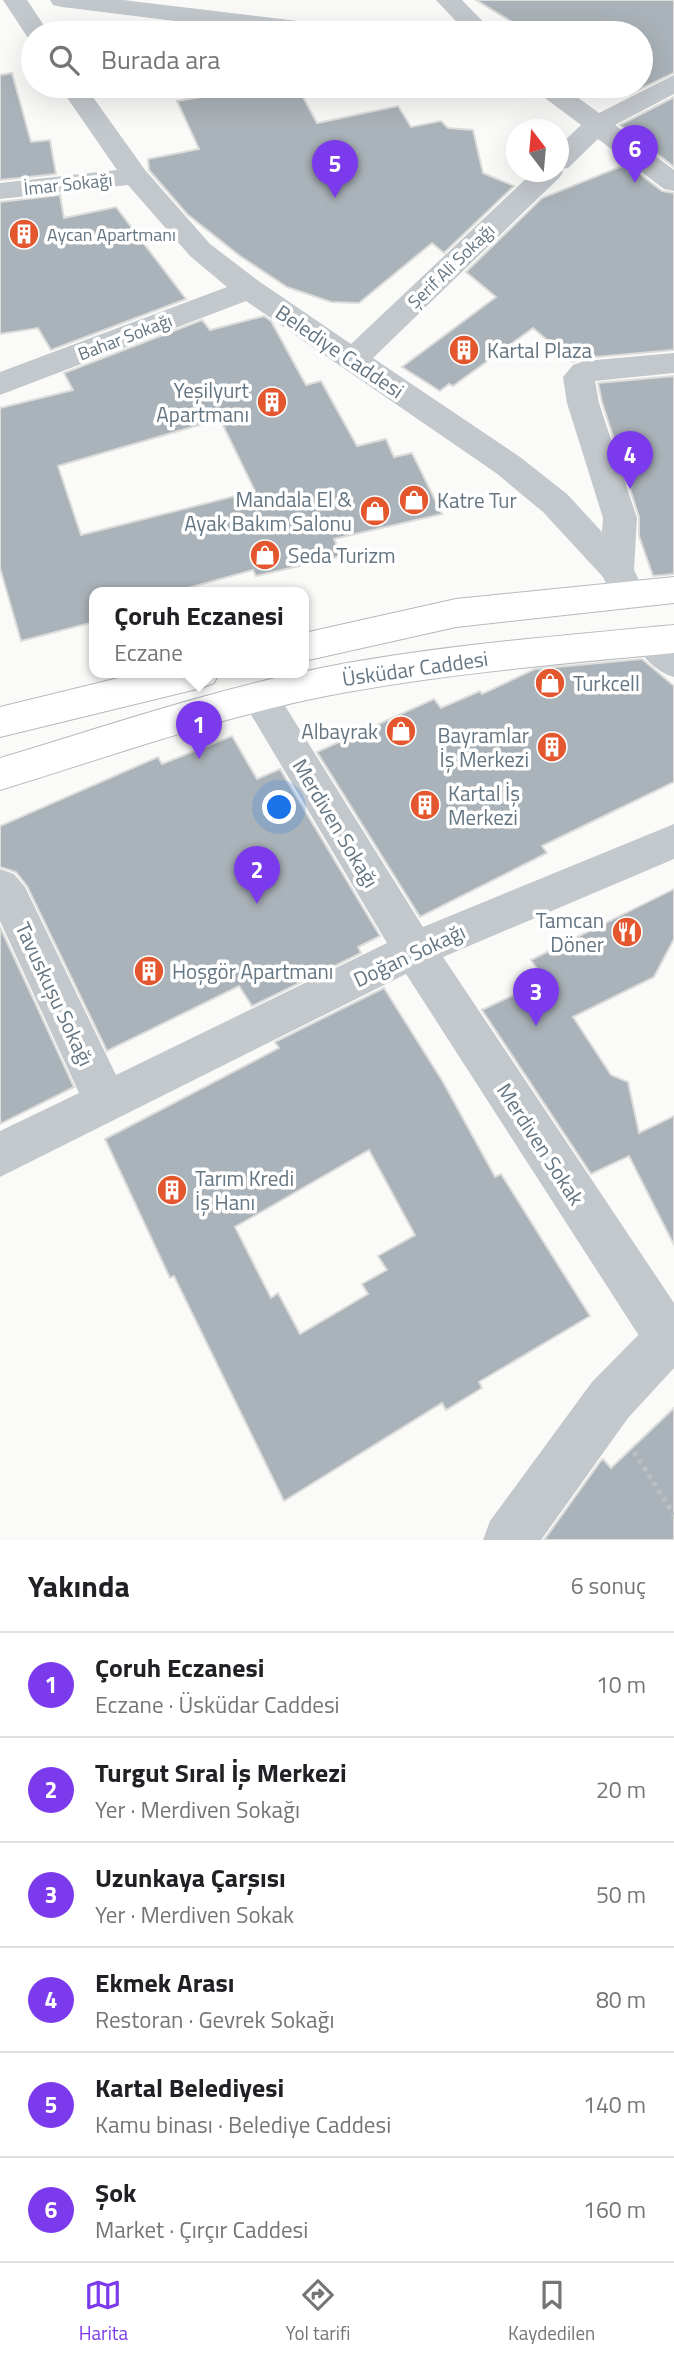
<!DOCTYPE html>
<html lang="tr">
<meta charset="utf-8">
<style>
body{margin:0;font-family:"Titillium Web",sans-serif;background:#f6f6f6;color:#202124}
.compass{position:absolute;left:506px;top:119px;width:63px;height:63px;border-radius:50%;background:#fff;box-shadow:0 7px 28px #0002;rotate:344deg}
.you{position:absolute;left:280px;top:808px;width:24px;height:24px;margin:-18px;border:5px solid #fff;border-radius:50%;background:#1a73e8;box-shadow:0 0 0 10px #1a73e833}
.badge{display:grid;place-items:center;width:46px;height:46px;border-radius:50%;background:#7c3aed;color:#fff;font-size:23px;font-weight:700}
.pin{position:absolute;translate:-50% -58px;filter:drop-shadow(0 2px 4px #0008)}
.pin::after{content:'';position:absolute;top:37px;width:24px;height:21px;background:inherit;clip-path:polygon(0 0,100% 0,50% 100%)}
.popup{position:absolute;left:89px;top:587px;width:220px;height:91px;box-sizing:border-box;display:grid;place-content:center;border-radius:14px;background:#fff;filter:drop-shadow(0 2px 5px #0005);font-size:23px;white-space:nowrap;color:#757577}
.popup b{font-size:26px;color:#202124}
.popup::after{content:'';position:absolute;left:50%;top:100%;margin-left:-14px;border:14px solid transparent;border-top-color:#fff}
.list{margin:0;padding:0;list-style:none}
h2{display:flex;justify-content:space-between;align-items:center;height:91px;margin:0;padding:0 28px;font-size:30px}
h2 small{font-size:23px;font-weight:400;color:#757577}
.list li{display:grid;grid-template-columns:46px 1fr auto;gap:21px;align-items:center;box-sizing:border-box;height:105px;padding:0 28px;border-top:2px solid #e0e0e0}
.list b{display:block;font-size:26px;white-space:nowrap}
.list p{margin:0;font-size:23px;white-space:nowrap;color:#757577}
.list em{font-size:23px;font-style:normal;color:#757577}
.icon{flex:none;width:38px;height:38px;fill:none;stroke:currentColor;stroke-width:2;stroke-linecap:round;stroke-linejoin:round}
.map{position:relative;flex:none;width:674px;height:1540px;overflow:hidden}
.search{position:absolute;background:#fff;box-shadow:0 7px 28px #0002;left:21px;right:21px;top:21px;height:77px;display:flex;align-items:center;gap:18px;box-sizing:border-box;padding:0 24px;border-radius:38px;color:#757577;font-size:26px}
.sheet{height:721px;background:#fff}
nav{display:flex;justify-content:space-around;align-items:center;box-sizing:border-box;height:98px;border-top:2px solid #e0e0e0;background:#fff;font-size:19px;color:#757577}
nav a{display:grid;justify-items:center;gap:4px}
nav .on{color:#7c3aed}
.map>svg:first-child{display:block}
.building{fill:#aab3b9;stroke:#dcdcda;stroke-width:2;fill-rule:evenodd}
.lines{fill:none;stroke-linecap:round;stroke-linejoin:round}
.primary-casing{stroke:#b5babe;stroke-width:2}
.path{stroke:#bbbfc2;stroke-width:5;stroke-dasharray:4.5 4.5;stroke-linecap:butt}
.minor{fill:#c3c8cc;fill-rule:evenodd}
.tertiary{fill:#c3c8cc;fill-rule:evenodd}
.primary{fill:#fff;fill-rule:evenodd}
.labels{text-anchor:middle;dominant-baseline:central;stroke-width:7;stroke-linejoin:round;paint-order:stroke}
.far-street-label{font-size:18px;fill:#657683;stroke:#fff}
.far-poi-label{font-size:18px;fill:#657683;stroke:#fff;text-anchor:start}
.poi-label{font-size:21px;fill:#657683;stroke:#fff;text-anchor:start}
.street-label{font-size:21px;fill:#657683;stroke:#fff}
</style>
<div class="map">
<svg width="674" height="1540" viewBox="0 0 674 1540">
<rect width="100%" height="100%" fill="#fafaf8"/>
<path class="building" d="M476,0H674V73L630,94L616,86H641V33H530Z
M12,73L31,142L50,140L56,174L0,180V75Z
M264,86H297L317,123L398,106L411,127L441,121L448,128L473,130L483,173L514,186L444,253L432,243L359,303L331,302L287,287L240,256L187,214L149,170L148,159L199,149L177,101Z
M674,97V167L620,125Z
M627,164L662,191L674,193V350L584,358L573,362L533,328L453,386L449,384L440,391L402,367L496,297L466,272L542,198Z
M60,195L64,218L116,207L186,299L51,350L38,328L0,334V202Z
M264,316L271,321L306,385L321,381L357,446L386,439L394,457L412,453L442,514L334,539L342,556L256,576L253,570L170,593H94V622L21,641L0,568V408L73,390L64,373L202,320L210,330ZM220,419L255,491L81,535L58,466Z
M674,376V574L653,576L639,536V517L602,402L598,383Z
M642,659L674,686V782L542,846L547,853L420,917L317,752L434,699L441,708L480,691L482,694L535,669Z
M232,736L257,779L280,769L380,936L358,947L361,953L252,1006L239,986L107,1051L27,886L16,872L0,867V826L158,757L162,764Z
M674,889V939L654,977L573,1017L611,1075L628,1082L639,1133L674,1116V1245L629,1156L591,1174L482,1010L545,980L531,960Z
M0,927L74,1087L0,1124Z
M384,988L443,1082L495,1177L501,1174L590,1316L479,1382L482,1388L446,1410L442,1403L284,1501L174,1276L170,1278L105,1139L279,1048L275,1042ZM369,1150L415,1235L378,1256L387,1270L362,1284L368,1294L300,1334L278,1293L271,1298L235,1227Z
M674,1408V1540H544L600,1462L603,1459L611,1468Z"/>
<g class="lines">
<g class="primary-casing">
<path id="primary" d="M674,577V603L456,627L304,661V633L456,599Z
M674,625V653C558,664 441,674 326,696C216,718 108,757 0,790V758C107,726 218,688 326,667C441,645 558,636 674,625Z
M139,673H219L214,683L201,688L0,737V707Z"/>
</g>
<path class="path" d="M634,1452L674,1515"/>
<path class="minor" d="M3,0H27L49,33H33V40L28,38Z
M50,0H123L332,25L341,28L345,33H272L62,7L53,5Z
M436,0H462L494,33H467Z
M674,75V94L615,125L674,170V191L664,189L598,139L568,168L561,169L563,172L559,178L373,358L520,457L567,494L602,532L603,518L567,403L563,377L573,365L584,361L674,353V373L595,381L599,403L637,518L634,570L646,594L640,604L628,607L616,604L603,577L543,512L496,473L246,301L0,395V372L227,287L190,256L128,185L0,199V183L117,170L59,86H85L145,170L210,244L260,282L351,344L533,172H558V147L581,125L537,92L533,86H562L599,113Z
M651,626L664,630L674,640V677C656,672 642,657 633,640L638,630Z
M259,681L272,685L423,927L674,824V859L443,957L674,1303V1361L669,1363L652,1356L406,974L0,1177V1131L79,1093L0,921V869L14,874L25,887L116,1075L387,943L240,696L246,685Z"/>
<path class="tertiary" d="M674,1309V1368L628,1418L541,1540H483L490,1521L592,1382L657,1316Z"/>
<use href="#primary" class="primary"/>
</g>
<defs>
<g id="building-disc" transform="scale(1.575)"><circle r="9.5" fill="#e4572e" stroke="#fff"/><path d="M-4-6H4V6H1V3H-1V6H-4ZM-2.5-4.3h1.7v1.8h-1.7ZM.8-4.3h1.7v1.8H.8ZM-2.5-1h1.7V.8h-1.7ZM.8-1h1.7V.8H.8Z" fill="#fff"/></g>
<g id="shop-disc" transform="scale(1.575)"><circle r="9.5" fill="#e4572e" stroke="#fff"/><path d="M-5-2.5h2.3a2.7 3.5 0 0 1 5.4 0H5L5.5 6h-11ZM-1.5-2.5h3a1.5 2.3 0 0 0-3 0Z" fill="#fff"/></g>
<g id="restaurant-disc" transform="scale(1.575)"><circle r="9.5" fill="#e4572e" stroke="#fff"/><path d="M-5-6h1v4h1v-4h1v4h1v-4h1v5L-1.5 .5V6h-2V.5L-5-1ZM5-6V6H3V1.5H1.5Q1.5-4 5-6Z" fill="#fff"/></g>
</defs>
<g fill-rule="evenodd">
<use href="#building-disc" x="24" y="234"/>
<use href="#building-disc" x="464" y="350"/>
<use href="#building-disc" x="272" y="402"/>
<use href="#shop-disc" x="414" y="500"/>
<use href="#shop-disc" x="375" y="511"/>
<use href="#shop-disc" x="265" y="555"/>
<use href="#shop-disc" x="550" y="683"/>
<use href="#shop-disc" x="401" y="731"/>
<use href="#building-disc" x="552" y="747"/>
<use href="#building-disc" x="425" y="805"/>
<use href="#restaurant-disc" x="627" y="932"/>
<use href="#building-disc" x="149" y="971"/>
<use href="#building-disc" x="172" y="1190"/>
</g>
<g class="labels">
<g class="far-street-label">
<text transform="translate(68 184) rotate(-6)">İmar Sokağı</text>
<text transform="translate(451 266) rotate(-44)">Şerif Ali Sokağı</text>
<text transform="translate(125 337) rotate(-21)">Bahar Sokağı</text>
</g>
<g class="far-poi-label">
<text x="47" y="234">Aycan Apartmanı</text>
</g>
<g class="poi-label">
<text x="487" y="350">Kartal Plaza</text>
<text x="249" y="390" text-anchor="end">Yeşilyurt<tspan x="249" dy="24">Apartmanı</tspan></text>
<text x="352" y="499" text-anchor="end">Mandala El &amp;<tspan x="352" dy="24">Ayak Bakım Salonu</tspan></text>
<text x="437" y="500">Katre Tur</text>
<text x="288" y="555">Seda Turizm</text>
<text x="573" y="683">Turkcell</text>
<text x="378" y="731" text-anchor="end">Albayrak</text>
<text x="529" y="735" text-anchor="end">Bayramlar<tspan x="529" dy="24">İş Merkezi</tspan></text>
<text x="448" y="793">Kartal İş<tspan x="448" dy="24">Merkezi</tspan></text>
<text x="604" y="920" text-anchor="end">Tamcan<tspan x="604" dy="24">Döner</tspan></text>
<text x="172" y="971">Hoşgör Apartmanı</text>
<text x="195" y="1178">Tarım Kredi<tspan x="195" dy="24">İş Hanı</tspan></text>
</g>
<g class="street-label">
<text transform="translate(340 351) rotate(34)">Belediye Caddesi</text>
<text transform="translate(415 668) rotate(-8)">Üsküdar Caddesi</text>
<text transform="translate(336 823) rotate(59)">Merdiven Sokağı</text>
<text transform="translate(409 955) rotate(-25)">Doğan Sokağı</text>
<text transform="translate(55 994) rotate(65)">Tavuskuşu Sokağı</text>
<text transform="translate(541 1144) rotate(57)">Merdiven Sokak</text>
</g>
</g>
</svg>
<svg class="compass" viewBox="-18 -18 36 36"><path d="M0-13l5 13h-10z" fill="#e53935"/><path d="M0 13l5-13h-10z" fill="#757577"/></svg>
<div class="you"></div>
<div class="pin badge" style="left:199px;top:759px">1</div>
<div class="popup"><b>Çoruh Eczanesi</b>Eczane</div>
<div class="pin badge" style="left:257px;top:904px">2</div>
<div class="pin badge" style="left:536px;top:1026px">3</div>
<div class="pin badge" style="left:630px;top:489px">4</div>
<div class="pin badge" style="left:335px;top:198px">5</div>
<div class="pin badge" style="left:635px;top:183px">6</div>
<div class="search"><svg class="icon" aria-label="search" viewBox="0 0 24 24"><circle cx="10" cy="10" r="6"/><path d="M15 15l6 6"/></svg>Burada ara</div>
</div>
<section class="sheet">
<h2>Yakında<small>6 sonuç</small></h2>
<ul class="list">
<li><span class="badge">1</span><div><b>Çoruh Eczanesi</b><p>Eczane · Üsküdar Caddesi</p></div><em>10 m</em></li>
<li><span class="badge">2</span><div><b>Turgut Sıral İş Merkezi</b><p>Yer · Merdiven Sokağı</p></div><em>20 m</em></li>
<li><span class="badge">3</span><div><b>Uzunkaya Çarşısı</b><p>Yer · Merdiven Sokak</p></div><em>50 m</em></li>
<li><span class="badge">4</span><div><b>Ekmek Arası</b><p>Restoran · Gevrek Sokağı</p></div><em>80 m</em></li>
<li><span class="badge">5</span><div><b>Kartal Belediyesi</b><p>Kamu binası · Belediye Caddesi</p></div><em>140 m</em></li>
<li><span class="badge">6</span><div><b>Şok</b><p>Market · Çırçır Caddesi</p></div><em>160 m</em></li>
</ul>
</section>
<nav>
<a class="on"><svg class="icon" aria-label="map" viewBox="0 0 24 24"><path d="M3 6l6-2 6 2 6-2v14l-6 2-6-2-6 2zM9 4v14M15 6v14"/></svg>Harita</a>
<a><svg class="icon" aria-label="directions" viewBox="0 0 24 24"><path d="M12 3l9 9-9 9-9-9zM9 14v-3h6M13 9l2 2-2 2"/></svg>Yol tarifi</a>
<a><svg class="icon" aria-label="saved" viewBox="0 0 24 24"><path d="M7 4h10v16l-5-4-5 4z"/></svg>Kaydedilen</a>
</nav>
